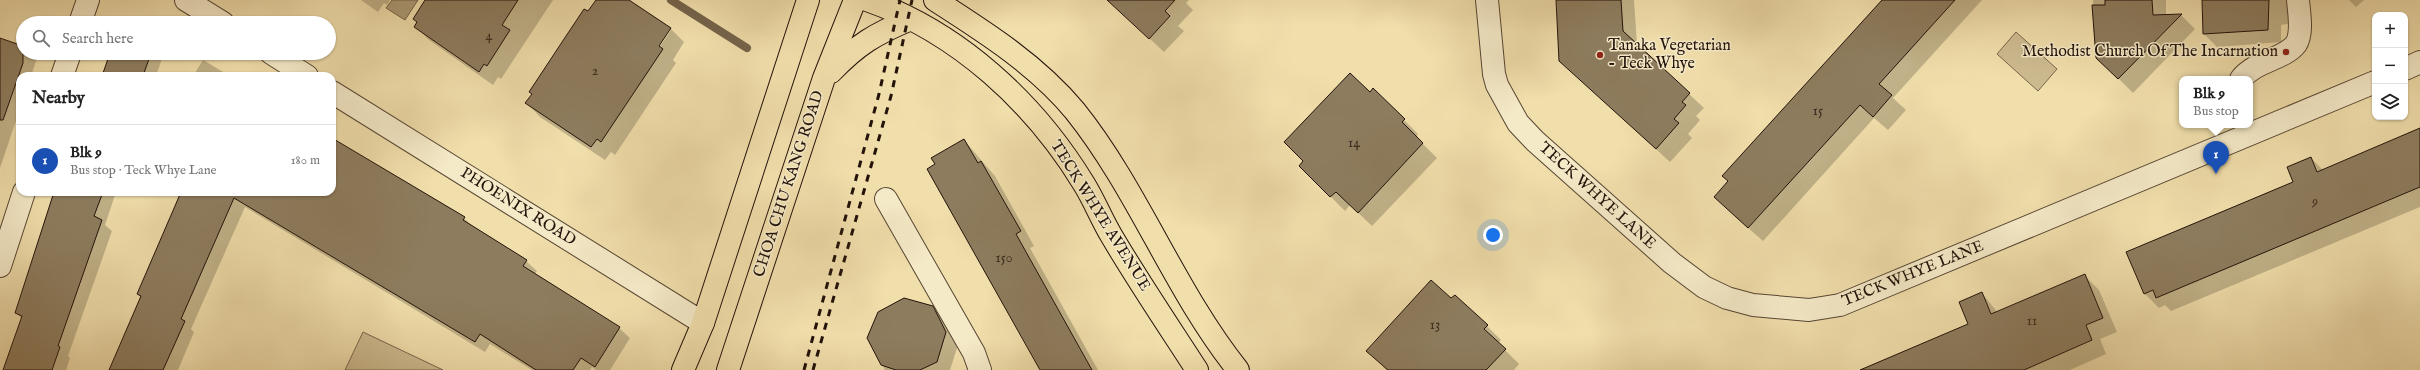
<!DOCTYPE html>
<meta charset="utf-8">
<style>
body{margin:0;font-family:"IM FELL English",serif;background:#f6f6f6;color:#222}
.controls{position:absolute;right:12px;top:12px;display:grid;overflow:hidden;border-radius:8px;box-shadow:0 1px 3px #0004}
.controls button{width:36px;height:36px;display:grid;place-items:center;padding:0;border:0;border-bottom:1px solid #e0e0e0;background:#fff;color:#222;font:20px sans-serif}
.you{position:absolute;left:1493px;top:235px;width:14px;height:14px;margin:-10px;border:3px solid #fff;border-radius:50%;background:#1a73e8;box-shadow:0 0 0 6px #1a73e833}
.badge{display:grid;place-items:center;width:26px;height:26px;border-radius:50%;background:#0f766e;color:#fff;font-size:13px;font-weight:700}
.pin{position:absolute;translate:-50% -33px;filter:drop-shadow(0 1px 2px #0008)}
.pin::after{content:'';position:absolute;top:21px;width:14px;height:12px;background:inherit;clip-path:polygon(0 0,100% 0,50% 100%)}
.popup{position:absolute;left:2179px;top:76px;width:74px;height:52px;box-sizing:border-box;display:grid;place-content:center;border-radius:8px;background:#fff;filter:drop-shadow(0 1px 3px #0005);font-size:13px;white-space:nowrap;color:#767676}
.popup b{font-size:15px;color:#222}
.popup::after{content:'';position:absolute;left:50%;top:100%;margin-left:-8px;border:8px solid transparent;border-top-color:#fff}
.list{margin:0;padding:0;list-style:none}
h2{display:flex;justify-content:space-between;align-items:center;height:52px;margin:0;padding:0 16px;font-size:17px}
h2 small{font-size:13px;font-weight:400;color:#767676}
.list li{display:grid;grid-template-columns:26px 1fr auto;gap:12px;align-items:center;box-sizing:border-box;height:72px;padding:0 16px;border-top:1px solid #e0e0e0}
.list b{display:block;font-size:15px;white-space:nowrap}
.list p{margin:0;font-size:13px;white-space:nowrap;color:#767676}
.list em{font-size:13px;font-style:normal;color:#767676}
.icon{flex:none;width:22px;height:22px;fill:none;stroke:currentColor;stroke-width:2;stroke-linecap:round;stroke-linejoin:round}
.map{position:relative;flex:none;width:2420px;height:370px;overflow:hidden}
.search{position:absolute;background:#fff;box-shadow:0 1px 3px #0004;left:16px;top:16px;width:320px;height:44px;display:flex;align-items:center;gap:10px;box-sizing:border-box;padding:0 14px;border-radius:22px;color:#767676;font-size:15px}
.panel{position:absolute;background:#fff;box-shadow:0 1px 3px #0004;left:16px;top:72px;width:320px;height:124px;border-radius:12px}
.map>svg:first-child{display:block}
.green{fill:#cdbb90;stroke:#78664d}
.water{fill:#aa9974;stroke:#74634a}
.shadow{fill:#0003;fill-rule:evenodd}
.lines{fill:none;stroke-linecap:round;stroke-linejoin:round}
.stream{stroke:#74634a;stroke-width:8}
.building{fill:#8d7c5e;stroke:#22120a}
.minor-casing{stroke:#564532;stroke-width:24}
.major-casing{stroke:#22120a;stroke-width:24}
.minor{stroke:#f5eac8;stroke-width:22}
.major{stroke:#f0deab;stroke-width:22}
.rail{stroke:#22120a;stroke-width:3;stroke-dasharray:7 7;stroke-linecap:butt}
.poi-dot{fill:#8f2418;stroke:#f5eac8;stroke-width:1.5}
.labels{text-anchor:middle;dominant-baseline:central;stroke-width:3;stroke-linejoin:round;paint-order:stroke}
.number-label{font-size:14px;fill:#3d2c1f}
.poi-label{font-size:16px;fill:#22120a;stroke:#f5eac8;text-anchor:start}
.street-label{font-size:16px;fill:#22120a;stroke:#f5eac8}
</style>
<div class="map">
<svg width="2420" height="370" viewBox="0 0 2420 370">
<rect width="100%" height="100%" fill="#f0deab"/>
<filter id="stains"><feTurbulence type="fractalNoise" baseFrequency=".005" numOctaves="4"/><feColorMatrix values="0 0 0 0 .2 0 0 0 0 .09 0 0 0 0 .02 0 0 0 .5 -.17"/></filter>
<radialGradient id="worn" r=".72"><stop offset=".6" stop-color="#630" stop-opacity="0"/><stop offset="1" stop-color="#630" stop-opacity=".3"/></radialGradient>
<path class="green" d="M2016,32L2057,69L2038,91L1997,54Z
M363,332L443,370H345Z"/>
<path class="water" d="M392,0H418L405,20L386,8Z"/>
<path class="shadow" d="M361,0H390L387,5L384,3L378,12Z
M427,0H553L501,79L498,77L493,85L429,40L416,27L418,23L414,19Z
M597,0H627L671,29L684,42L673,60L676,63L615,155L611,152L605,160L540,117L527,103ZM668,30H671L657,51L656,50Z
M1108,0H1189L1186,3L1193,10L1178,26L1184,31L1164,52Z
M1557,0H1634L1637,45L1704,108L1696,116L1700,120L1688,134L1692,138L1670,162L1560,61Z
M1883,0H1982L1893,98L1906,110L1888,130L1874,118L1763,241L1729,211Z
M2093,0H2166V16L2181,15L2195,29L2133,93L2097,57Z
M2203,0H2290L2292,23L2281,25V42L2217,47L2204,34Z
M2349,0H2364L2356,7Z
M123,18L136,23H121Z
M0,39L23,47V53H32L37,58L31,76H20V109L0,168Z
M111,53H164L156,76H103Z
M203,60L230,76H193Z
M1373,89L1418,134L1416,137L1437,158L1372,226L1350,205L1345,211L1300,166Z
M2420,130V207L2171,311L2165,305L2159,308L2145,294L2294,182L2311,158L2323,170Z
M332,138L464,218L474,228L526,261L537,271L535,274L619,328L630,338L610,370H596L592,367L590,370H532L490,344L485,352L245,207L191,329L194,332L178,370H110L141,298L138,294L183,192H332Z
M964,140L995,176L1034,246L1030,248L1098,370H1042Z
M56,192H116L105,225L112,231L68,356L70,358L66,370H4L22,319L16,313Z
M2085,276L2099,290L2117,332L2100,339L2106,354L2070,370H1862L1970,324L1982,293L1998,313Z
M1451,300L1487,326L1501,340L1498,343L1519,364L1514,370H1386L1368,351Z
M932,306L945,319L958,345L950,370H885L869,338Z"/>
<g class="lines">
<path class="stream" d="M671,0L747,48"/>
</g>
<path class="building" d="M425,0H518L502,25L510,30L487,66L484,64L479,72L414,27L417,22L413,19Z
M596,0H629L671,28L659,46L663,49L601,142L597,139L591,147L525,103L532,94L529,92L566,36L584,9L588,11Z
M1107,0H1175L1165,11L1170,16L1149,39Z
M1556,0H1621L1623,31L1690,93L1682,102L1686,105L1674,119L1679,123L1656,149L1559,61Z
M1882,0H1955L1879,84L1892,95L1873,117L1860,105L1748,228L1714,197L1728,181L1722,176Z
M2105,0H2152L2153,15L2182,14L2118,79L2096,58L2092,5H2105Z
M2202,0H2269L2268,30L2203,34Z
M0,38L23,46V63L3,120H0Z
M110,53H151L143,76H102Z
M1350,73L1370,92L1373,88L1405,119L1402,122L1423,143L1358,213L1336,192L1330,197L1299,166L1303,161L1284,142Z
M2420,128V187L2156,298L2153,290L2144,294L2126,252L2293,182L2287,167L2311,157L2317,172Z
M332,138L465,217L463,220L527,260L523,266L620,327L595,367L581,358L573,370H536L480,334L475,342L234,198L181,319L185,321L163,370H109L141,296L137,294L181,192H332Z
M964,139L978,163L981,161L1021,231L1016,234L1092,370H1040L927,169L935,164L931,158Z
M54,192H103L94,216L102,220L58,346L60,347L52,370H3L22,316L15,313Z
M2085,274L2103,318L2086,325L2092,340L2024,370H1860L1968,324L1959,302L1982,292L1991,314Z
M1431,280L1451,298L1455,295L1488,325L1484,329L1506,349L1486,370H1388L1366,351Z
M904,298L933,306L946,332L937,362L920,370H896L881,365L867,338L878,312Z"/>
<g class="lines">
<g class="minor-casing">
<path id="minor" d="M186,0L223,23
M1487,0L1494,74L1497,85L1518,123L1535,141L1672,263L1704,287L1727,298L1753,305L1809,310L1840,305C2019,232 2197,157 2375,82
M80,23L88,0
M271,53L307,76
M2405,69L2420,62
M62,76L70,53
M2241,79C2255,61 2285,59 2296,44C2303,33 2299,12 2298,0
M332,92L703,323
M886,199L974,353L980,370
M0,266L24,192"/>
</g>
<g class="major-casing">
<path id="major" d="M867,0C958,32 1034,102 1084,184C1094,200 1101,218 1111,235C1138,281 1168,325 1197,370
M935,0C985,32 1037,65 1075,111C1139,191 1174,290 1238,370
M831,72C858,44 875,34 911,19
M683,370L703,323L808,0
M728,370L824,78L855,0"/>
</g>
<use href="#minor" class="minor"/>
<use href="#major" class="major"/>
<path class="rail" d="M804,370L879,94L900,0
M813,370L891,96L912,0"/>
</g>
<g class="poi-dot">
<circle cx="2286" cy="52" r="4"/>
<circle cx="1600" cy="55" r="4"/>
</g>
<g class="labels">
<g class="number-label">
<text x="489" y="36">4</text>
<text x="595" y="71">2</text>
<text x="1818" y="111">15</text>
<text x="1354" y="143">14</text>
<text x="2315" y="202">9</text>
<text x="1004" y="258">150</text>
<text x="2032" y="321">11</text>
<text x="1435" y="325">13</text>
</g>
<g class="poi-label">
<text x="1608" y="46">Tanaka Vegetarian<tspan x="1608" dy="18">- Teck Whye</tspan></text>
<text x="2278" y="52" text-anchor="end">Methodist Church Of The Incarnation</text>
</g>
<g class="street-label">
<text transform="translate(789 184) rotate(-72)">CHOA CHU KANG ROAD</text>
<text transform="translate(1597 196) rotate(42)">TECK WHYE LANE</text>
<text transform="translate(518 207) rotate(32)">PHOENIX ROAD</text>
<text transform="translate(1100 216) rotate(58)">TECK WHYE AVENUE</text>
<text transform="translate(1913 274) rotate(-22)">TECK WHYE LANE</text>
</g>
</g>
<rect width="100%" height="100%" filter="url(#stains)"/>
<rect width="100%" height="100%" fill="url(#worn)"/>
</svg>
<div class="controls">
<button>+</button>
<button>−</button>
<button><svg class="icon" aria-label="layers" viewBox="0 0 24 24"><path d="M12 4l9 5-9 5-9-5zM3 14l9 5 9-5"/></svg></button>
</div>
<div class="you"></div>
<div class="pin badge" style="left:2216px;top:174px;background:#1a4fb4">1</div>
<div class="popup"><b>Blk 9</b>Bus stop</div>
<div class="search"><svg class="icon" aria-label="search" viewBox="0 0 24 24"><circle cx="10" cy="10" r="6"/><path d="M15 15l6 6"/></svg>Search here</div>
<section class="panel">
<h2>Nearby<small></small></h2>
<ul class="list">
<li><span class="badge" style="background:#1a4fb4">1</span><div><b>Blk 9</b><p>Bus stop · Teck Whye Lane</p></div><em>180 m</em></li>
</ul>
</section>
</div>
